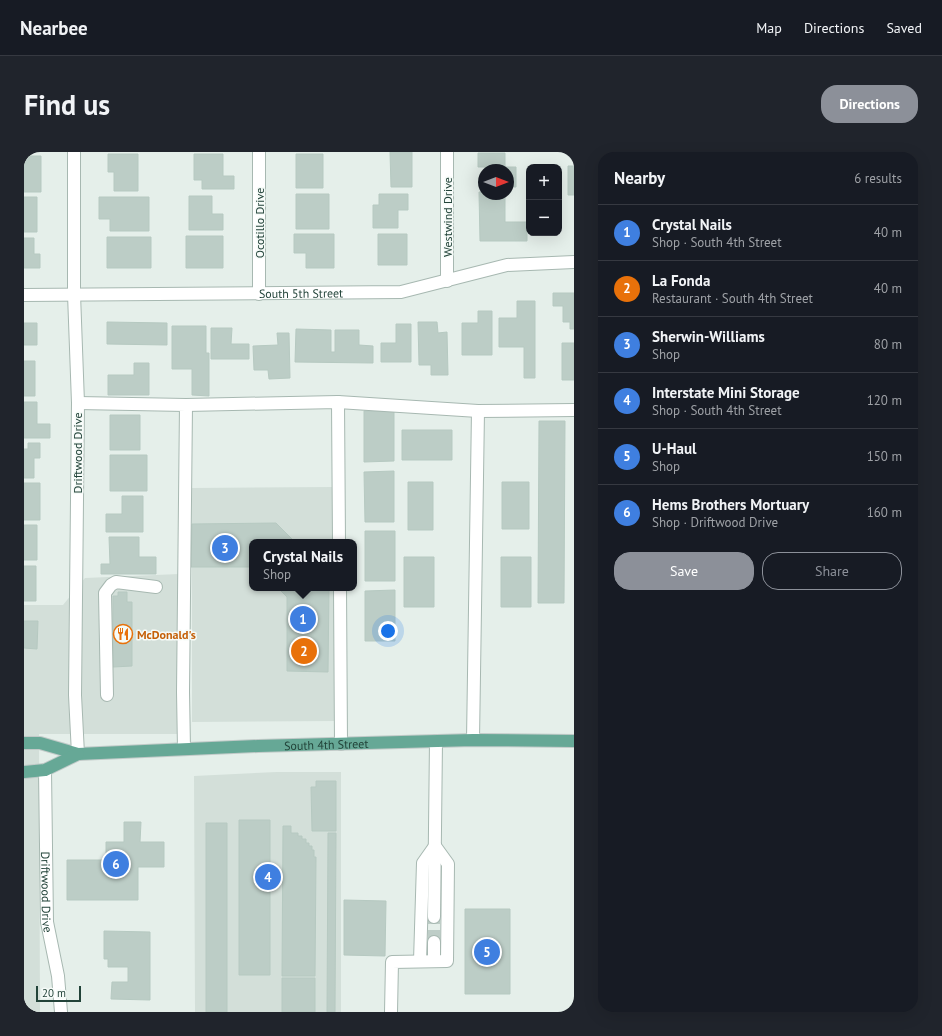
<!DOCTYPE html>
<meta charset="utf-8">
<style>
body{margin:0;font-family:"PT Sans",sans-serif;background:#20242c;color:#f1f3f6}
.controls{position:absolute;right:12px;top:12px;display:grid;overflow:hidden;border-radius:8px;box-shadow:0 4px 16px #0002}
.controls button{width:36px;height:36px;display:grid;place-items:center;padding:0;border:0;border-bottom:1px solid #363941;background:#171b24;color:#f1f3f6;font:20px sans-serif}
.compass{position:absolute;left:454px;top:12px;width:36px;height:36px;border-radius:50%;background:#171b24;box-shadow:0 4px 16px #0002;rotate:90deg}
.scale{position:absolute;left:12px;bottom:10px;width:45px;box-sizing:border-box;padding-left:4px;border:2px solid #224339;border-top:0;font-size:11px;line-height:14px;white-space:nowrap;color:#224339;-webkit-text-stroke:3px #f6fbf8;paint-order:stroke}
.you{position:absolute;left:364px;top:479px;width:14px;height:14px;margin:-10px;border:3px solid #fff;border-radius:50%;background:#1a73e8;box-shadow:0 0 0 6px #1a73e833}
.badge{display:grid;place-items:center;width:26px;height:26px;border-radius:50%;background:#8c9099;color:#fff;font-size:13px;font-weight:700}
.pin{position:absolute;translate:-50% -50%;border:2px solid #fff;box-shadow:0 1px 4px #0006}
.popup{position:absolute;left:225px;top:387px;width:108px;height:52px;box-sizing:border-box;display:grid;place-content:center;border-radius:8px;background:#171b24;filter:drop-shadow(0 1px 3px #0005);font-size:13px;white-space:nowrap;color:#9ea1a6}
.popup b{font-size:15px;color:#f1f3f6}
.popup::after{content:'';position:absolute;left:50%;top:100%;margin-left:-8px;border:8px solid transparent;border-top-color:#171b24}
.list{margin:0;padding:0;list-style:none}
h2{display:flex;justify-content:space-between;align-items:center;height:52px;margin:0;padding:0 16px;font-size:17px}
h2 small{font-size:13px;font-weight:400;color:#9ea1a6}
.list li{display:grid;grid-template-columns:26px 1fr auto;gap:12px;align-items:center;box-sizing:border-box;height:56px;padding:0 16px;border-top:1px solid #363941}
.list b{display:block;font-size:15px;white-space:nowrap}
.list p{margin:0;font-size:13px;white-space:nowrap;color:#9ea1a6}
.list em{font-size:13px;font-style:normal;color:#9ea1a6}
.actions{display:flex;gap:8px;padding:12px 16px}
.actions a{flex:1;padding:9px 0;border:1px solid #8c9099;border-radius:16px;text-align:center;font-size:14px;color:#8c9099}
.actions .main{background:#8c9099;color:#fff}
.map{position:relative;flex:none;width:550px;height:860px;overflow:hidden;border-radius:16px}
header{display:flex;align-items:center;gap:24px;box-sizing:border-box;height:56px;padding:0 20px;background:#171b24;border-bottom:1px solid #363941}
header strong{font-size:19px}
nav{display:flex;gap:22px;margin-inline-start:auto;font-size:14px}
.intro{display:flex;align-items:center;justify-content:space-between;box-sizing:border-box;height:96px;padding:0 24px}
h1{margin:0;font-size:28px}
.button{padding:10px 18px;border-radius:16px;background:#8c9099;color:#fff;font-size:14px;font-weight:700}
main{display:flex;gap:24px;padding:0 24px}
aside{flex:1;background:#171b24;border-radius:16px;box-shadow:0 4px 16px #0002}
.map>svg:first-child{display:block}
.built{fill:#d3dfd9}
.building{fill:#bccdc6;stroke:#b6c9c1}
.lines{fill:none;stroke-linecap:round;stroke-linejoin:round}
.minor-tunnel{stroke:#becdc7;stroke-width:12;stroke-dasharray:12 6;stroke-linecap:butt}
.minor-casing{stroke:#a7b8b1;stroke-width:14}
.major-casing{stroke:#c1cac8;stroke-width:14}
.minor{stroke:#fff;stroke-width:12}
.major{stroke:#66a896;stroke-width:12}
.labels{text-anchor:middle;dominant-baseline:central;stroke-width:3;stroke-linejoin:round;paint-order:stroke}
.street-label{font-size:12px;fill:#224339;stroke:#f6fbf8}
.food-label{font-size:12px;font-weight:bold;fill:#c56008;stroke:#f6fbf8;text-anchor:start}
</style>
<header>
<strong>Nearbee</strong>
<nav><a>Map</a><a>Directions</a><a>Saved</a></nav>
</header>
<div class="intro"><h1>Find us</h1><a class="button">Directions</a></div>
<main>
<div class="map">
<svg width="550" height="860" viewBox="0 0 550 860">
<rect width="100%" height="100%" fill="#e5efea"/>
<path class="built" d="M308,335L309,390H228V436H310L312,569L168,570V336Z
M155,422L156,582H15L16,860H0V453H39L61,426Z
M253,620H317V860H171L170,624Z"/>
<path class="building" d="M366,0H388V35H367Z
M454,1H481V15H492V35H484V18H461V15H454Z
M84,2H114V39H90V20H84Z
M170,2H199V24H210V37H178V28H170Z
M272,2H299V36H272Z
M0,4H17V40H0Z
M544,14H550V43H544Z
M455,40H460V42H481V70H503V89H456Z
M272,42H305V77H272Z
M355,42H384V58H374V76H349V53H355Z
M165,44H188V62H199V78H165Z
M0,45H13V80H0Z
M75,45H125V79H86V67H75Z
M270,82H310V116H282V101H270Z
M354,82H383V113H354Z
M162,84H199V116H162Z
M83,85H127V116H83Z
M0,86H10V102H16V116H0Z
M529,141H550V177H546V170H539V154H529Z
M493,149H511V226H500V195H475V166H493Z
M454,159H468V203H438V171H454Z
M83,170L143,171V193L83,192Z
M394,170H413L414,181L423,180L424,223H407V213H395Z
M0,171H13V193H0Z
M372,172H387V210H357V191H372Z
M148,174H182V201H185V244L168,243V217H148Z
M187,176H208L207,192H225V207H187Z
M272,177L307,178V200H311V178H335V193L349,194V211L271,210Z
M253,181H265L266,226L245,227L244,218H230L229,194L254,193Z
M538,191H550V228H538Z
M0,209H11V244H0Z
M110,211H125V243H84V223H110Z
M0,250H13V272H26V286H0Z
M340,259H370V309L340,310Z
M86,263H116V298H86Z
M515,269H541L540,451H514Z
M378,278H428V308H378Z
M4,291H16V306H10V326H0V297H4Z
M86,303H123V339H86Z
M370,319V370H341L340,320Z
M384,330H409V378H384Z
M478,330H505V377H478Z
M0,331H16V368H0Z
M98,344H119V380H82V362H98Z
M252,371L271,390H228V415H167L168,372Z
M0,373H13V408H0Z
M341,379H371V429H341Z
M85,385H115V405H132V422H77V412H86Z
M380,405H410V455H380Z
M477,405H507V455H477Z
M0,414H12V449H0Z
M254,436H305L304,520L263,519V445Z
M371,438V489H341V439Z
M94,440H103V450H108V514L89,515V444H94Z
M0,469H14L13,497L0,496Z
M292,629H312V679H288L287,635H292Z
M215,668H246V823H215Z
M100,670H117L116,690H140V715H114V748H43V708H82V690H100Z
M182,671H203V860H182Z
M259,674H267V681H274V684H278V687H282V691H285V694H288V698H290V705H292L291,824H258Z
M304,681H312L311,860H303Z
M320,748L362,749L361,804L320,803Z
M441,757H486V842H441Z
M80,779L126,780V848L87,847L88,830H104V815H84V807H80Z
M258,826H291V860H258Z"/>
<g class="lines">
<path class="minor-tunnel" d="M410,790V765"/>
<g class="minor-casing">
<g id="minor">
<path d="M50,0V142L54,251L51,543L54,602"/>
<path d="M423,0V129"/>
<path d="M235,142V0"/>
<path id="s1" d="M0,143L377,140L483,113L550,110"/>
<path d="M314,250L315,390"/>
<path d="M54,251L162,253L159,540L160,597"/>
<path d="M162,253L314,250L454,259L550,258"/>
<path d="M316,436L317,592"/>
<path d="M83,543L81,441L87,433L92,430L132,435"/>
<path d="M449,588L454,259"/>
<path id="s2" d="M21,618L23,770L34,824L37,860"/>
<path d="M410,765L412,589"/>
<path d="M396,809L399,711L411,694"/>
<path d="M410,809V790"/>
<path d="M367,860L368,810L423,809L424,712L411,694"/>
</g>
</g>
<g class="major-casing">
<g id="major">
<path id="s3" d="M0,591H16L54,602L234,594L449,588L550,589"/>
<path d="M0,620L21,618L54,602"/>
</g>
</g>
<use href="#minor" class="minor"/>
<use href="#major" class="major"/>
</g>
<defs>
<g id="restaurant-ring" transform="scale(1)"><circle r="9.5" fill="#f6fbf8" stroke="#e8710a" stroke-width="1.5"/><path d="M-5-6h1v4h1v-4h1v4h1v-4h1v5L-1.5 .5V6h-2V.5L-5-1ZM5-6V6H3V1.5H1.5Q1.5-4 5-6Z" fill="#e8710a"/></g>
</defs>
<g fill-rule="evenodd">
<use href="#restaurant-ring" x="99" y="482"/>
</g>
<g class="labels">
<g class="street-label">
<text transform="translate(423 65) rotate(-90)">Westwind Drive</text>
<text transform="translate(235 71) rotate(-90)">Ocotillo Drive</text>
<text stroke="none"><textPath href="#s1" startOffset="277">South 5th Street</textPath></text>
<text transform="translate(53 301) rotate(-90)">Driftwood Drive</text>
<text stroke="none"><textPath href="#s3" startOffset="304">South 4th Street</textPath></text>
<text stroke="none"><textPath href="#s2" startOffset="122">Driftwood Drive</textPath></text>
</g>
<g class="food-label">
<text x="113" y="482">McDonald's</text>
</g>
</g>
</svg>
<div class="controls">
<button>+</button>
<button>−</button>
</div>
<svg class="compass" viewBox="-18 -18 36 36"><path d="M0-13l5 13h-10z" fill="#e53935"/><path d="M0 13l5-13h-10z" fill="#9ea1a6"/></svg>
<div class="scale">20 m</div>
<div class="you"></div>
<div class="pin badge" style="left:279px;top:467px;background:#3f7fe0">1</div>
<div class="popup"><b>Crystal Nails</b>Shop</div>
<div class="pin badge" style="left:280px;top:499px;background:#e8710a">2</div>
<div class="pin badge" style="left:201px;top:396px;background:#3f7fe0">3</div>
<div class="pin badge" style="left:244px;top:725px;background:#3f7fe0">4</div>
<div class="pin badge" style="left:463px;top:800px;background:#3f7fe0">5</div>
<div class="pin badge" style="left:92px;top:712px;background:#3f7fe0">6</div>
</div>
<aside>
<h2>Nearby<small>6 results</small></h2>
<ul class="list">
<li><span class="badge" style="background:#3f7fe0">1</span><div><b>Crystal Nails</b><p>Shop · South 4th Street</p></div><em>40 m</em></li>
<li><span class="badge" style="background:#e8710a">2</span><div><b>La Fonda</b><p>Restaurant · South 4th Street</p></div><em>40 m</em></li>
<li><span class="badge" style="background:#3f7fe0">3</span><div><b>Sherwin-Williams</b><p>Shop</p></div><em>80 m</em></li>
<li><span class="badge" style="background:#3f7fe0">4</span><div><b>Interstate Mini Storage</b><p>Shop · South 4th Street</p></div><em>120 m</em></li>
<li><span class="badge" style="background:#3f7fe0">5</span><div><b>U-Haul</b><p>Shop</p></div><em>150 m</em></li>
<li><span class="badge" style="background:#3f7fe0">6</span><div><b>Hems Brothers Mortuary</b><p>Shop · Driftwood Drive</p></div><em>160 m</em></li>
</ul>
<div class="actions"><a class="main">Save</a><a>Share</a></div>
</aside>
</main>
